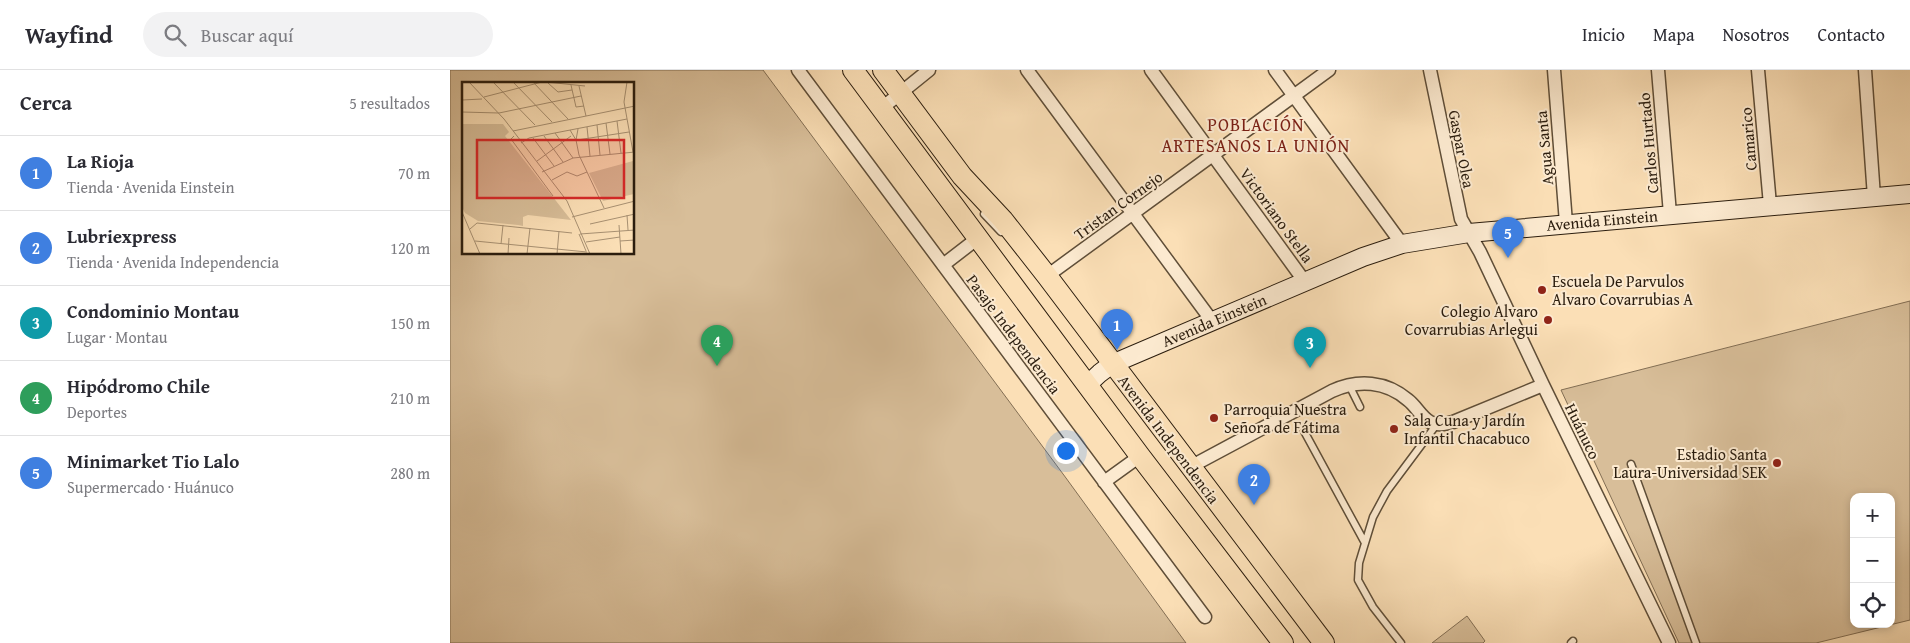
<!DOCTYPE html>
<html lang="es">
<meta charset="utf-8">
<style>
body{margin:0;font-family:"Gentium Book Plus",serif;background:#f2f2f3;color:#2b2b33}
.controls{position:absolute;right:15px;bottom:15px;display:grid;overflow:hidden;border-radius:10px;box-shadow:0 2px 8px #0003}
.controls button{width:45px;height:45px;display:grid;place-items:center;padding:0;border:0;border-bottom:1px solid #e1e1e2;background:#fff;color:#2b2b33;font:25px sans-serif}
.you{position:absolute;left:615px;top:380px;width:18px;height:18px;margin:-12px;border:4px solid #fff;border-radius:50%;background:#1a73e8;box-shadow:0 0 0 8px #1a73e833}
.badge{display:grid;place-items:center;width:32px;height:32px;border-radius:50%;background:#1a73e8;color:#fff;font-size:16px;font-weight:700}
.pin{position:absolute;translate:-50% -41px;filter:drop-shadow(0 1px 2px #0008)}
.pin::after{content:'';position:absolute;top:26px;width:18px;height:15px;background:inherit;clip-path:polygon(0 0,100% 0,50% 100%)}
.list{margin:0;padding:0;list-style:none}
h2{display:flex;justify-content:space-between;align-items:center;height:65px;margin:0;padding:0 20px;font-size:21px}
h2 small{font-size:16px;font-weight:400;color:#7c7c81}
.list li{display:grid;grid-template-columns:32px 1fr auto;gap:15px;align-items:center;box-sizing:border-box;height:75px;padding:0 20px;border-top:1px solid #e1e1e2}
.list b{display:block;font-size:19px;white-space:nowrap}
.list p{margin:0;font-size:16px;white-space:nowrap;color:#7c7c81}
.list em{font-size:16px;font-style:normal;color:#7c7c81}
.icon{flex:none;width:28px;height:28px;fill:none;stroke:currentColor;stroke-width:2;stroke-linecap:round;stroke-linejoin:round}
.map{position:relative;flex:none;width:1460px;height:573px;overflow:hidden}
header{display:flex;align-items:center;gap:30px;box-sizing:border-box;height:70px;padding:0 25px;background:#fff;border-bottom:1px solid #e1e1e2}
header strong{font-size:24px}
nav{display:flex;gap:28px;margin-inline-start:auto;font-size:18px}
.search{width:350px;height:45px;background:#f2f2f3;display:flex;align-items:center;gap:12px;box-sizing:border-box;padding:0 18px;border-radius:28px;color:#7c7c81;font-size:19px}
main{display:flex}
aside{flex:1;background:#fff}
.map>svg:first-child{display:block}
.garden{fill:#d8be99;stroke:#826e54;fill-rule:evenodd}
.lines{fill:none;stroke-linecap:round;stroke-linejoin:round}
.service-casing{stroke:#5f4e38;stroke-width:9}
.minor-casing{stroke:#5f4e38;stroke-width:15}
.secondary-casing{stroke:#2b1d0e;stroke-width:20}
.primary-casing{stroke:#2b1d0e;stroke-width:22}
.service{stroke:#fcead0;stroke-width:6}
.minor{stroke:#fcead0;stroke-width:12}
.secondary{stroke:#fcead0;stroke-width:18}
.primary{stroke:#fbdfb6;stroke-width:20}
.poi-dot{fill:#8f2418;stroke:#fcead0;stroke-width:2}
.labels{text-anchor:middle;dominant-baseline:central;stroke-width:4;stroke-linejoin:round;paint-order:stroke}
.street-label{font-size:16px;fill:#2b1d0e;stroke:#fcead0}
.poi-label{font-size:16px;fill:#2b1d0e;stroke:#fcead0;text-anchor:start}
.neighbourhood-label{font-size:18px;letter-spacing:1px;fill:#7a1f14;stroke:#fcead0}
.inset-road{fill:none;stroke:#a89173;stroke-width:1}
.view{fill:#d62828;fill-opacity:0.15;stroke:#d62828;stroke-width:2.5}
.inset-edge{fill:none;stroke:#2b1d0e;stroke-width:2.5}
</style>
<header>
<strong>Wayfind</strong>
<div class="search"><svg class="icon" aria-label="search" viewBox="0 0 24 24"><circle cx="10" cy="10" r="6"/><path d="M15 15l6 6"/></svg>Buscar aquí</div>
<nav><a>Inicio</a><a>Mapa</a><a>Nosotros</a><a>Contacto</a></nav>
</header>
<main>
<aside>
<h2>Cerca<small>5 resultados</small></h2>
<ul class="list">
<li><span class="badge" style="background:#3f7fe0">1</span><div><b>La Rioja</b><p>Tienda · Avenida Einstein</p></div><em>70 m</em></li>
<li><span class="badge" style="background:#3f7fe0">2</span><div><b>Lubriexpress</b><p>Tienda · Avenida Independencia</p></div><em>120 m</em></li>
<li><span class="badge" style="background:#0f9aa8">3</span><div><b>Condominio Montau</b><p>Lugar · Montau</p></div><em>150 m</em></li>
<li><span class="badge" style="background:#2e9e5b">4</span><div><b>Hipódromo Chile</b><p>Deportes</p></div><em>210 m</em></li>
<li><span class="badge" style="background:#3f7fe0">5</span><div><b>Minimarket Tio Lalo</b><p>Supermercado · Huánuco</p></div><em>280 m</em></li>
</ul>
</aside>
<div class="map">
<svg width="1460" height="573" viewBox="0 0 1460 573">
<rect width="100%" height="100%" fill="#fbdfb6"/>
<filter id="stains"><feTurbulence type="fractalNoise" baseFrequency=".004" numOctaves="4"/><feColorMatrix values="0 0 0 0 .2 0 0 0 0 .09 0 0 0 0 .02 0 0 0 .5 -.17"/></filter>
<radialGradient id="worn" r=".72"><stop offset=".6" stop-color="#630" stop-opacity="0"/><stop offset="1" stop-color="#630" stop-opacity=".3"/></radialGradient>
<path class="garden" d="M0,0H313L616,408L736,573H0ZM14,14H184V184H14Z
M1460,231V550L1366,573H1229L1111,320ZM1404,427H1441V554H1404Z
M1017,546L1035,571L1033,573H982Z"/>
<g class="lines">
<g class="service-casing">
<path id="service" d="M534,144L551,162
M899,315L910,337
M854,361L915,473
M1181,394L1246,573
M951,573L923,537L908,510L909,493L923,447L937,421L987,354
M1121,573L1123,571"/>
</g>
<g class="minor-casing">
<path id="minor" d="M348,0L755,547
M577,0L762,251
M701,0L855,212
M825,0L952,174
M980,0L1011,149L1030,182L1093,315L1219,573
M1104,0L1116,153
M1208,0L1220,144
M1308,0L1320,135
M1415,0L1424,127
M432,38L479,0
M493,195L528,168
M597,206L879,0
M740,397L882,321C908,309 936,311 958,330C966,336 971,347 980,352C987,356 995,354 1003,352L1093,315
M654,412L690,386"/>
</g>
<g class="secondary-casing">
<path id="secondary" d="M637,315L650,303L662,294L913,187L952,174L1019,163L1460,124"/>
</g>
<g class="primary-casing">
<path id="primary" d="M403,0L690,386L833,573
M433,0L512,106L553,150L597,206L874,573"/>
</g>
<use href="#service" class="service"/>
<use href="#minor" class="minor"/>
<use href="#secondary" class="secondary"/>
<use href="#primary" class="primary"/>
</g>
<g class="poi-dot">
<circle cx="1092" cy="220" r="5"/>
<circle cx="1098" cy="250" r="5"/>
<circle cx="764" cy="348" r="5"/>
<circle cx="944" cy="359" r="5"/>
<circle cx="1327" cy="393" r="5"/>
</g>
<g class="labels">
<g class="street-label">
<text transform="translate(1298 69) rotate(-95)">Camarico</text>
<text transform="translate(1198 73) rotate(-95)">Carlos Hurtado</text>
<text transform="translate(1094 78) rotate(-95)">Agua Santa</text>
<text transform="translate(1012 79) rotate(79)">Gaspar Olea</text>
<text transform="translate(668 135) rotate(-36)">Tristan Cornejo</text>
<text transform="translate(827 145) rotate(54)">Victoriano Stella</text>
<text transform="translate(1152 150) rotate(-5)">Avenida Einstein</text>
<text transform="translate(764 250) rotate(-23)">Avenida Einstein</text>
<text transform="translate(564 264) rotate(53)">Pasaje Independencia</text>
<text transform="translate(1133 361) rotate(64)">Huánuco</text>
<text transform="translate(719 369) rotate(53)">Avenida Independencia</text>
</g>
<g class="poi-label">
<text x="1102" y="211">Escuela De Parvulos<tspan x="1102" dy="18">Alvaro Covarrubias A</tspan></text>
<text x="1088" y="241" text-anchor="end">Colegio Alvaro<tspan x="1088" dy="18">Covarrubias Arlegui</tspan></text>
<text x="774" y="339">Parroquia Nuestra<tspan x="774" dy="18">Señora de Fátima</tspan></text>
<text x="954" y="350">Sala Cuna y Jardín<tspan x="954" dy="18">Infantil Chacabuco</tspan></text>
<text x="1317" y="384" text-anchor="end">Estadio Santa<tspan x="1317" dy="18">Laura-Universidad SEK</tspan></text>
</g>
<g class="neighbourhood-label">
<text x="806" y="54">POBLACIÓN<tspan x="806" dy="21">ARTESANOS LA UNIÓN</tspan></text>
</g>
</g>
<g transform="translate(12 12)">
<rect width="172" height="172" fill="#fbdfb6"/>
<path d="M0,42H41L47,50L43,54L109,138L66,133L61,135V144L56,143L16,139L3,131L0,125ZM171,79L172,112L141,119L127,91Z" fill="#d8be99"/>
<path class="inset-road" d="M7,0L42,37L105,119L128,172M31,0L73,43M51,0L90,40M71,0L106,37M84,0L123,4M165,0L162,20L171,70M86,1L96,10L110,8M109,3L114,25L122,24M117,4L124,34M22,15L80,0M0,18L20,17M0,30L37,31L119,14M155,39L159,71M144,41L148,72M135,43L138,73M125,45L128,74M108,48L114,58L116,47M51,49L173,24M93,51L111,76M52,54L49,57L91,114M82,54L101,80M71,56L92,84M114,58L117,73L142,126M115,58L167,50M59,61L67,56L165,37M75,79L109,54M80,90L111,76L173,70M90,98L105,90L115,94L125,90M0,130L18,172M165,133L166,148M110,135L173,119M128,142L173,132M157,143L159,172M8,147L15,141L110,151M117,152L124,169M118,152L173,148M13,159L125,170M158,159L173,158M124,160L158,155M39,162L41,143M46,172L47,156M65,172L68,146M95,172L97,149"/>
<path class="view" d="M15,58H162V116H15Z"/>
<rect width="172" height="172" class="inset-edge"/>
</g>
<rect width="100%" height="100%" filter="url(#stains)"/>
<rect width="100%" height="100%" fill="url(#worn)"/>
</svg>
<div class="controls">
<button>+</button>
<button>−</button>
<button><svg class="icon" aria-label="locate" viewBox="0 0 24 24"><circle cx="12" cy="12" r="6"/><path d="M12 2v4M12 18v4M2 12h4M18 12h4"/></svg></button>
</div>
<div class="you"></div>
<div class="pin badge" style="left:667px;top:280px;background:#3f7fe0">1</div>
<div class="pin badge" style="left:804px;top:435px;background:#3f7fe0">2</div>
<div class="pin badge" style="left:860px;top:298px;background:#0f9aa8">3</div>
<div class="pin badge" style="left:267px;top:296px;background:#2e9e5b">4</div>
<div class="pin badge" style="left:1058px;top:188px;background:#3f7fe0">5</div>
</div>
</main>
